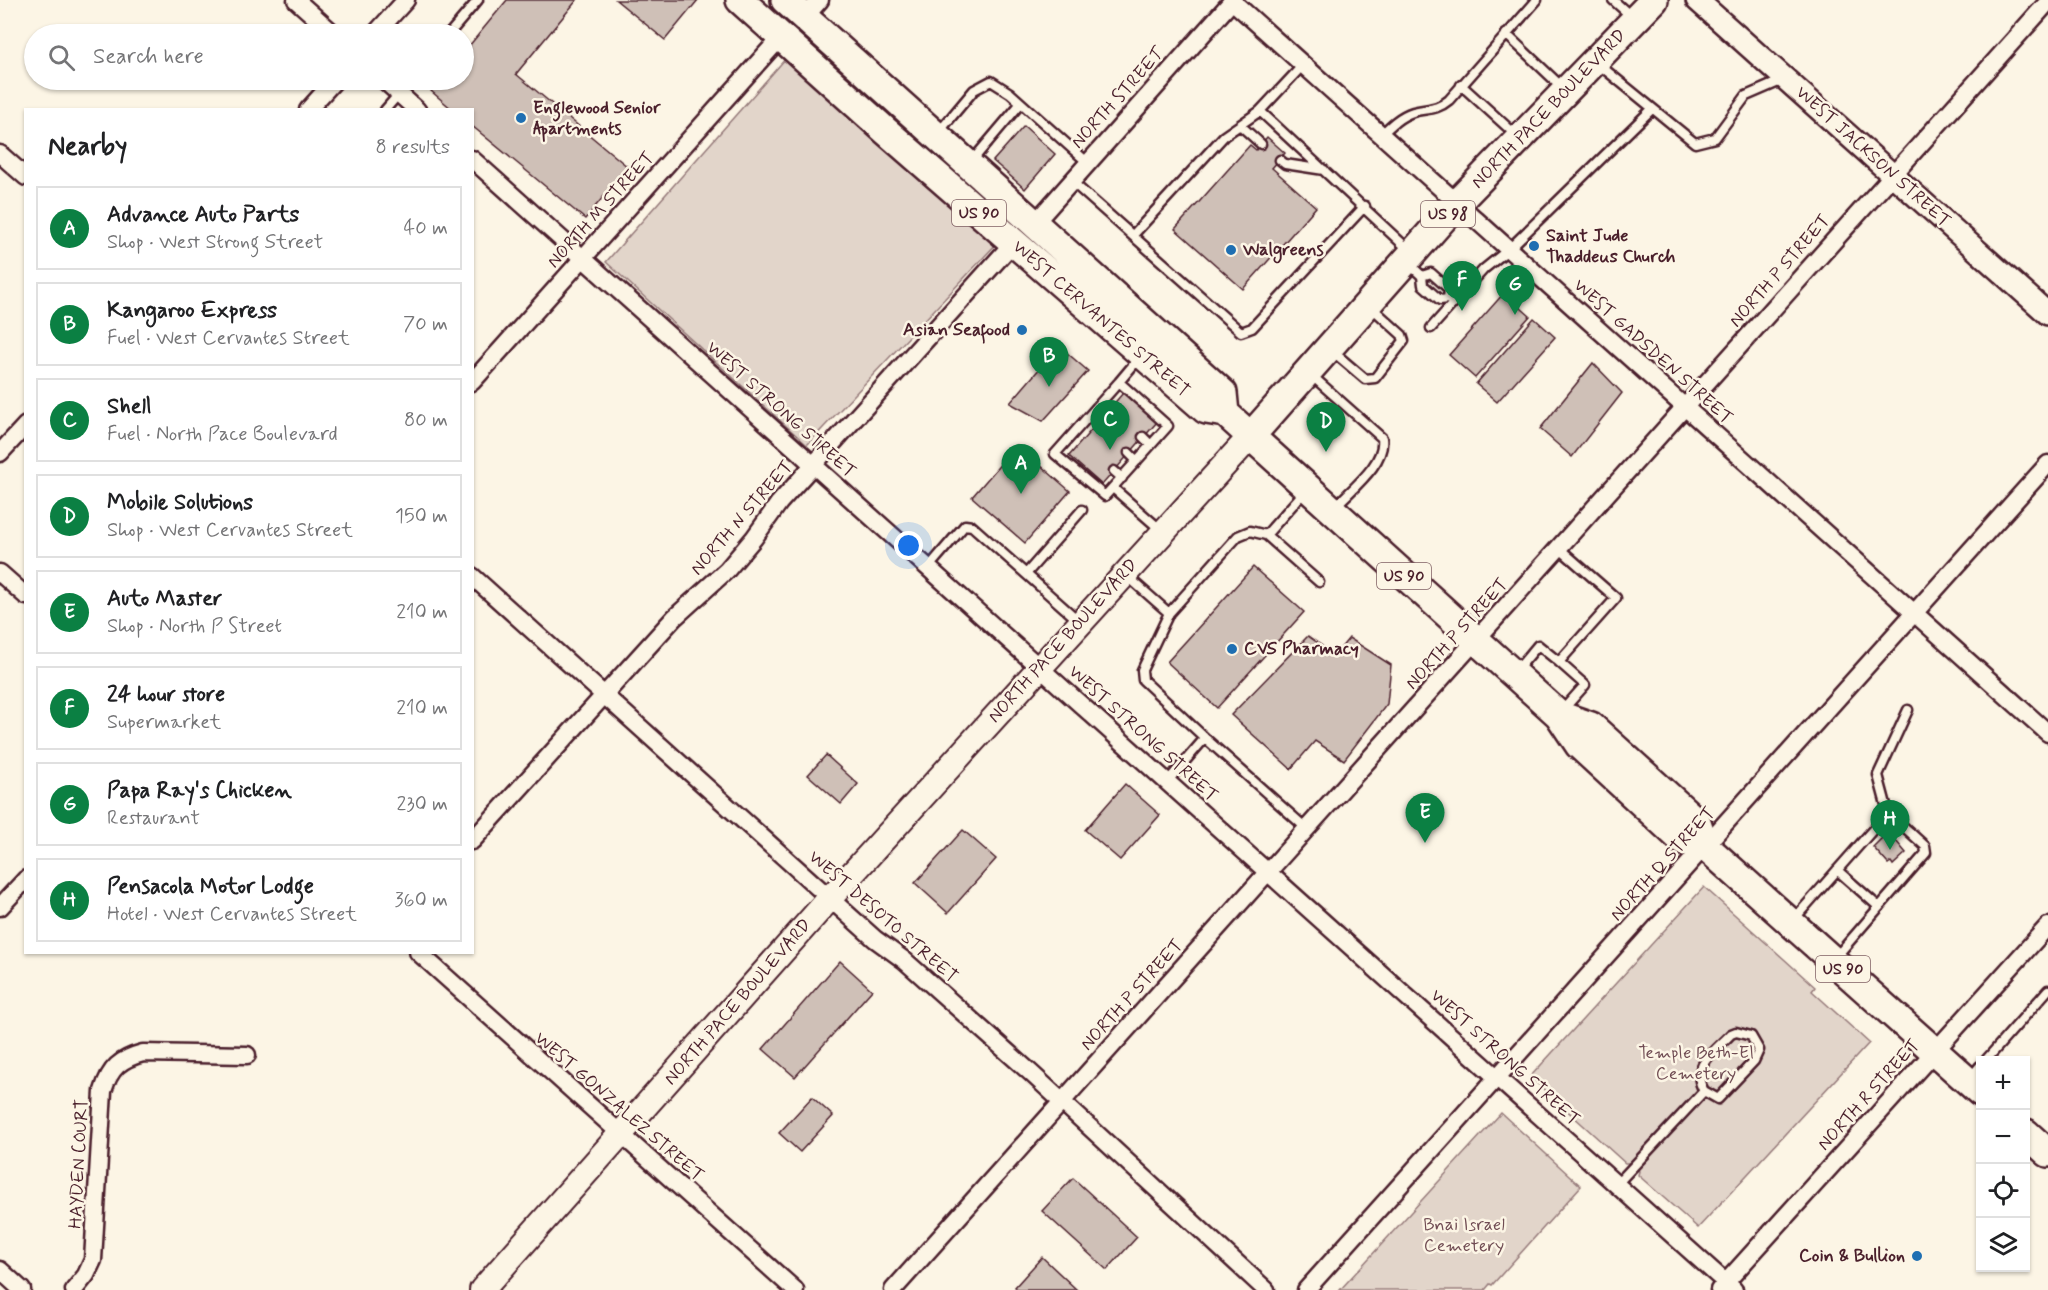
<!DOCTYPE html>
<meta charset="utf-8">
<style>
body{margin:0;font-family:Mynerve,sans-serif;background:#f6f6f6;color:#202124}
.controls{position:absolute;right:18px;bottom:18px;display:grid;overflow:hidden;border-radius:0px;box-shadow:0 2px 4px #0004}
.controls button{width:54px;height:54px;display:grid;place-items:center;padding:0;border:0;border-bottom:2px solid #e0e0e0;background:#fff;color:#202124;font:30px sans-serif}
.you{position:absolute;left:909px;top:546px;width:21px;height:21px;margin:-15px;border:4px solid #fff;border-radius:50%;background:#1a73e8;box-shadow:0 0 0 9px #1a73e833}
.badge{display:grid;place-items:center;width:39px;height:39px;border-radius:50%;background:#0b8043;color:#fff;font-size:20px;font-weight:700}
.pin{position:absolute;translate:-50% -50px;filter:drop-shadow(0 2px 3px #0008)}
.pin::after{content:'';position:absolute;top:32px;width:21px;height:18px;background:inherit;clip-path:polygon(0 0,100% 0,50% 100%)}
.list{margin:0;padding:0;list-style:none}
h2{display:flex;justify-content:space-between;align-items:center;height:78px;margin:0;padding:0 24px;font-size:26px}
h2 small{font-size:20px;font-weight:400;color:#757577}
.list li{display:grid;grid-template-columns:39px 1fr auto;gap:18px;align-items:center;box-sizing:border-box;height:84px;margin:0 12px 12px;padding:0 12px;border:2px solid #e0e0e0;border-radius:0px}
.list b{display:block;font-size:22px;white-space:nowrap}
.list p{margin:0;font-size:20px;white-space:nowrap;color:#757577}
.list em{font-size:20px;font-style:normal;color:#757577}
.icon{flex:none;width:33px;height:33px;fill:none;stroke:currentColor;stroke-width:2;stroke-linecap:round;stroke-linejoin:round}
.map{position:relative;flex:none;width:2048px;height:1290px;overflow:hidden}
.search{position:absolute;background:#fff;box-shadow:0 2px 4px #0004;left:24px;top:24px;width:450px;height:66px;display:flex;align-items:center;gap:15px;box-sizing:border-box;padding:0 21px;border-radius:33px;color:#757577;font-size:22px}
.panel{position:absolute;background:#fff;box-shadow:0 2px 4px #0004;left:24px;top:108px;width:450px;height:846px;border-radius:0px}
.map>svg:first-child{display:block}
.green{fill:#e2d5ca;stroke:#967a7a;stroke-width:1.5}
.building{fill:#cfc0b7;stroke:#4a1f2b;stroke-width:1.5}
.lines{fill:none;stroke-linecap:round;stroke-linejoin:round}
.service-casing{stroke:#4a1f2b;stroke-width:13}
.minor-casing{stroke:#4a1f2b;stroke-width:21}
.tertiary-casing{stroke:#4a1f2b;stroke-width:26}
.secondary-casing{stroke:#4a1f2b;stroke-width:28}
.primary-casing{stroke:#4a1f2b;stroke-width:32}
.service{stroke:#fcf5e5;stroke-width:8}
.minor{stroke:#fcf5e5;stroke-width:16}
.tertiary{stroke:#fcf5e5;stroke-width:21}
.secondary{stroke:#fcf5e5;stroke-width:24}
.primary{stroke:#fcf5e5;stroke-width:27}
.poi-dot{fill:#1f6fb2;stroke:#fcf5e5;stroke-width:2}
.labels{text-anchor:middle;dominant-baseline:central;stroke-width:5;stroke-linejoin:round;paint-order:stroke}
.shield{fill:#fcf5e5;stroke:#7f5f63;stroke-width:1.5}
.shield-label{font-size:16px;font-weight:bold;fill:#4a1f2b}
.street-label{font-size:18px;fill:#4a1f2b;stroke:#fcf5e5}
.poi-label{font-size:18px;font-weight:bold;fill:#4a1f2b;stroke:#fcf5e5;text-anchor:start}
.park-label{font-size:18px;fill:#704c53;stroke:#fcf5e5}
</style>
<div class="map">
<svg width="2048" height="1290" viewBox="0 0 2048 1290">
<rect width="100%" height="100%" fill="#fcf5e5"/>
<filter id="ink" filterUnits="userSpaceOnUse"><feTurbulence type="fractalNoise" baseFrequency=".0167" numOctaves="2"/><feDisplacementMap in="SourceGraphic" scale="12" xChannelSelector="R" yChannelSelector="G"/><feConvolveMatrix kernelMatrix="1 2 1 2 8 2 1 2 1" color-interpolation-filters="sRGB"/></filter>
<g filter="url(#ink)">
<path class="green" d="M787,57L999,241L807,445L606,262Z
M1704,887L1815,987L1812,991L1869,1043L1698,1228L1638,1175L1639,1171L1629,1163H1625L1530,1077Z
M1501,1113L1581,1186L1492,1285L1490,1284L1485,1290H1340Z"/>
<path class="building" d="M507,0H577L516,74L628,167L585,219L472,126V110H453L431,91L441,80H464V52Z
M616,0H698L665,40Z
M1024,126L1055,154L1025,189L993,161Z
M1267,137L1285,153L1272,168L1316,207L1243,289L1175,229L1250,145L1256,150Z
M1504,293L1530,316L1475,378L1449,355Z
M1534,318L1555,337L1497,402L1476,384Z
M1059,346L1088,371L1043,421L1010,403Z
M1593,363L1622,393L1572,457L1540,429Z
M1123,393L1157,422L1102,485L1069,456Z
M1017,445L1070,491L1025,543L972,497Z
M1253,567L1304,612L1217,708L1167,662Z
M1308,636L1335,655L1349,638L1391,665L1387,704L1344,760L1315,741L1291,769L1231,715Z
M826,755L858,784L841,804L808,775Z
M1125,784L1160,815L1120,860L1085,830Z
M963,830L996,859L948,913L915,883Z
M1885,835L1890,838L1892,836L1906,853L1893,865L1891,862L1888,864L1873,847Z
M840,961L872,990L795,1077L763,1049Z
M812,1097L833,1116L800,1152L779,1133Z
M1073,1178L1137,1237L1107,1270L1042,1211Z
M1042,1257L1077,1290H1019L1015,1287Z"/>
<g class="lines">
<g class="service-casing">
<path id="service" d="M1613,0L1633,18
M449,34L478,0
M1506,34L1564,89
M1597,63L1695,143L1715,138L1746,96L1783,80
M1303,65L1260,111L1409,250
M1461,85L1516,135
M385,110L411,80
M1240,125L1261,144
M938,133L974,90L991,81L1010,93L1087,162
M1381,135C1390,126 1400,116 1413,112C1427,108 1436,111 1449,100L1537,0
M1280,160L1285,164L1324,170
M971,162L1021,103
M1070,180L1241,332L1252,328L1365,206
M1133,235L1224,136L1260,111
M1408,263L1422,276L1423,285L1440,300L1448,299L1453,303
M1422,276L1431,273L1449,289L1448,299
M1431,328L1484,269L1509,249L1652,109
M1331,350L1365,379L1375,378L1404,341L1402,335L1370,306
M1310,374L1382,438C1386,464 1350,490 1334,508
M1119,382L1168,426L1105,496L1055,454Z
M1119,382L1140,357
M1143,437L1151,445
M1129,453L1137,461
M1114,471L1122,478
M1113,488L1162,531
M1266,535L1319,582
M1560,549L1616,598L1559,662L1585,685L1561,712
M928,568L965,525L972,526L1080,622
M1026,574L1082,510
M1126,575L1169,613L1142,670L1143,680L1205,738
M1169,613L1238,536L1250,531L1266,535L1305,491
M1517,670L1538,645L1559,662
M1167,782L1205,738L1307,829
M1889,816L1878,775L1908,710
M1837,870L1879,907
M1794,919L1885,816H1892L1925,846L1926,853L1835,958
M1986,1060L2048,990
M1970,1078L1980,1066
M1616,1185L1704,1091C1689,1067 1715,1051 1731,1034L1736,1032L1751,1036L1759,1050L1754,1061L1718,1099L1704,1091"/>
</g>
<g class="minor-casing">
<path id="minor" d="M296,0L334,34
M1231,0L2048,733
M804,18L820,0
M375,34L406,0
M384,80L417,110
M308,110L335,80
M0,154L26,177
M472,159L1734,1290
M1034,224L1233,0
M472,382L781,37
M0,453L26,425
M0,573L26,596
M472,576L875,939L904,960L1031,1073L1266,1290
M472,841L674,618L727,570L754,538L779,503L1013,243
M0,907L26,879
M418,952L795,1290
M0,1270L22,1290
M74,1290L86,1275L93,1260L103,1091C110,1068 120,1059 143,1053L247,1055
M893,1290L2048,2
M1306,1290L2048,464
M1719,1290L2048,926"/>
</g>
<g class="tertiary-casing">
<path id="tertiary" d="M1697,0L2048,314"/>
</g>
<g class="secondary-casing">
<path id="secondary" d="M482,1290L830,898L1250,437"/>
</g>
<g class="primary-casing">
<path id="primary" d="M740,0L887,132L1206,410L1225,413L1559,715L1579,745L1683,841L1705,846L1980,1092
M785,0L1223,393L1225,413
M1250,437L1457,203L1654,0
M1559,715L1591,726L1697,822L1705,846
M2026,1133L2048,1153"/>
</g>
<use href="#service" class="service"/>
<use href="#minor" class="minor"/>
<use href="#tertiary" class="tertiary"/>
<use href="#secondary" class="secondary"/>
<use href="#primary" class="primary"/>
</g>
</g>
<g class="poi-dot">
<circle cx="521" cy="118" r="6"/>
<circle cx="1534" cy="246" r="6"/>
<circle cx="1231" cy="250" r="6"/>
<circle cx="1022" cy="330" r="6"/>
<circle cx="1232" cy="649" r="6"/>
<circle cx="1917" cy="1256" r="6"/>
</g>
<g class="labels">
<g class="shield">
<rect x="952" y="200" width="54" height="26" rx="4.5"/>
<rect x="1421" y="201" width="54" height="26" rx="4.5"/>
<rect x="1377" y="563" width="54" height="26" rx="4.5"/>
<rect x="1816" y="956" width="54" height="26" rx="4.5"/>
</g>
<g class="shield-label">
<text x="979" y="213">US 90</text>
<text x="1448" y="214">US 98</text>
<text x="1404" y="576">US 90</text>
<text x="1843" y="969">US 90</text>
</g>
<g class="street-label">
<text transform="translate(1118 98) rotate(-48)">NORTH STREET</text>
<text transform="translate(1549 109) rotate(-46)">NORTH PACE BOULEVARD</text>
<text transform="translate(1873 157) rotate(42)">WEST JACKSON STREET</text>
<text transform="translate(601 210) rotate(-48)">NORTH M STREET</text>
<text transform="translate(1780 271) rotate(-49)">NORTH P STREET</text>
<text transform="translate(1101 319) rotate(41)">WEST CERVANTES STREET</text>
<text transform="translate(1653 352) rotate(42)">WEST GADSDEN STREET</text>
<text transform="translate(781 410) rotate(42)">WEST STRONG STREET</text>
<text transform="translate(742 518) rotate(-49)">NORTH N STREET</text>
<text transform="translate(1457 634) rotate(-48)">NORTH P STREET</text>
<text transform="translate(1063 641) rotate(-48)">NORTH PACE BOULEVARD</text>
<text transform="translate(1143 734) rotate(42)">WEST STRONG STREET</text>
<text transform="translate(1663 864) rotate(-48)">NORTH Q STREET</text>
<text transform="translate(883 917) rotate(41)">WEST DESOTO STREET</text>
<text transform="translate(1132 995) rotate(-48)">NORTH P STREET</text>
<text transform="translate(738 1002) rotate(-49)">NORTH PACE BOULEVARD</text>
<text transform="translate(1505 1058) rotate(42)">WEST STRONG STREET</text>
<text transform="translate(1869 1095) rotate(-48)">NORTH R STREET</text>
<text transform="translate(619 1107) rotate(41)">WEST GONZALEZ STREET</text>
<text transform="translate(79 1164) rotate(-87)">HAYDEN COURT</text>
</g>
<g class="poi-label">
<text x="533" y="108">Englewood Senior<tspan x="533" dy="21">Apartments</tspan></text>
<text x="1546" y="236">Saint Jude<tspan x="1546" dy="21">Thaddeus Church</tspan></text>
<text x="1243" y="250">Walgreens</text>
<text x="1010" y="330" text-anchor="end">Asian Seafood</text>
<text x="1244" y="649">CVS Pharmacy</text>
<text x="1905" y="1256" text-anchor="end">Coin &amp; Bullion</text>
</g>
<g class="park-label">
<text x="1696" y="1053">Temple Beth-El<tspan x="1696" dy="21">Cemetery</tspan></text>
<text x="1464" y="1225">Bnai Israel<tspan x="1464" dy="21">Cemetery</tspan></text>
</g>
</g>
</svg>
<div class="controls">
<button>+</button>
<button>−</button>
<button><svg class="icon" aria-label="locate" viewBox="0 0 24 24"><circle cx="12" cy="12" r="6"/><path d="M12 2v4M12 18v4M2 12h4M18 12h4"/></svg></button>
<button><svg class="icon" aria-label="layers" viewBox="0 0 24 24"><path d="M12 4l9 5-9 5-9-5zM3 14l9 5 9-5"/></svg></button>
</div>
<div class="you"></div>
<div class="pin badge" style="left:1021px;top:494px">A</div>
<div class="pin badge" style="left:1049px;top:387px">B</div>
<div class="pin badge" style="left:1110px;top:450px">C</div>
<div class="pin badge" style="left:1326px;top:452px">D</div>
<div class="pin badge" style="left:1425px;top:843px">E</div>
<div class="pin badge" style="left:1462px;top:311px">F</div>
<div class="pin badge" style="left:1515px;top:315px">G</div>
<div class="pin badge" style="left:1890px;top:850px">H</div>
<div class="search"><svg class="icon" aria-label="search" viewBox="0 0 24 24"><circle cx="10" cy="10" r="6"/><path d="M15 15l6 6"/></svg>Search here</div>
<section class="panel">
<h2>Nearby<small>8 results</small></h2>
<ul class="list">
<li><span class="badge">A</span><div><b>Advance Auto Parts</b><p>Shop · West Strong Street</p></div><em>40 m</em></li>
<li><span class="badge">B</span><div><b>Kangaroo Express</b><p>Fuel · West Cervantes Street</p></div><em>70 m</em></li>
<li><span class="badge">C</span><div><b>Shell</b><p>Fuel · North Pace Boulevard</p></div><em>80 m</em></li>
<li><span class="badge">D</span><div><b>Mobile Solutions</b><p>Shop · West Cervantes Street</p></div><em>150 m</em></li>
<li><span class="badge">E</span><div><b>Auto Master</b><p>Shop · North P Street</p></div><em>210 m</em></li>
<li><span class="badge">F</span><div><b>24 hour store</b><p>Supermarket</p></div><em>210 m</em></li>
<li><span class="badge">G</span><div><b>Papa Ray's Chicken</b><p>Restaurant</p></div><em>230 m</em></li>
<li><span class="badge">H</span><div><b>Pensacola Motor Lodge</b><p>Hotel · West Cervantes Street</p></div><em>360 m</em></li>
</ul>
</section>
</div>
